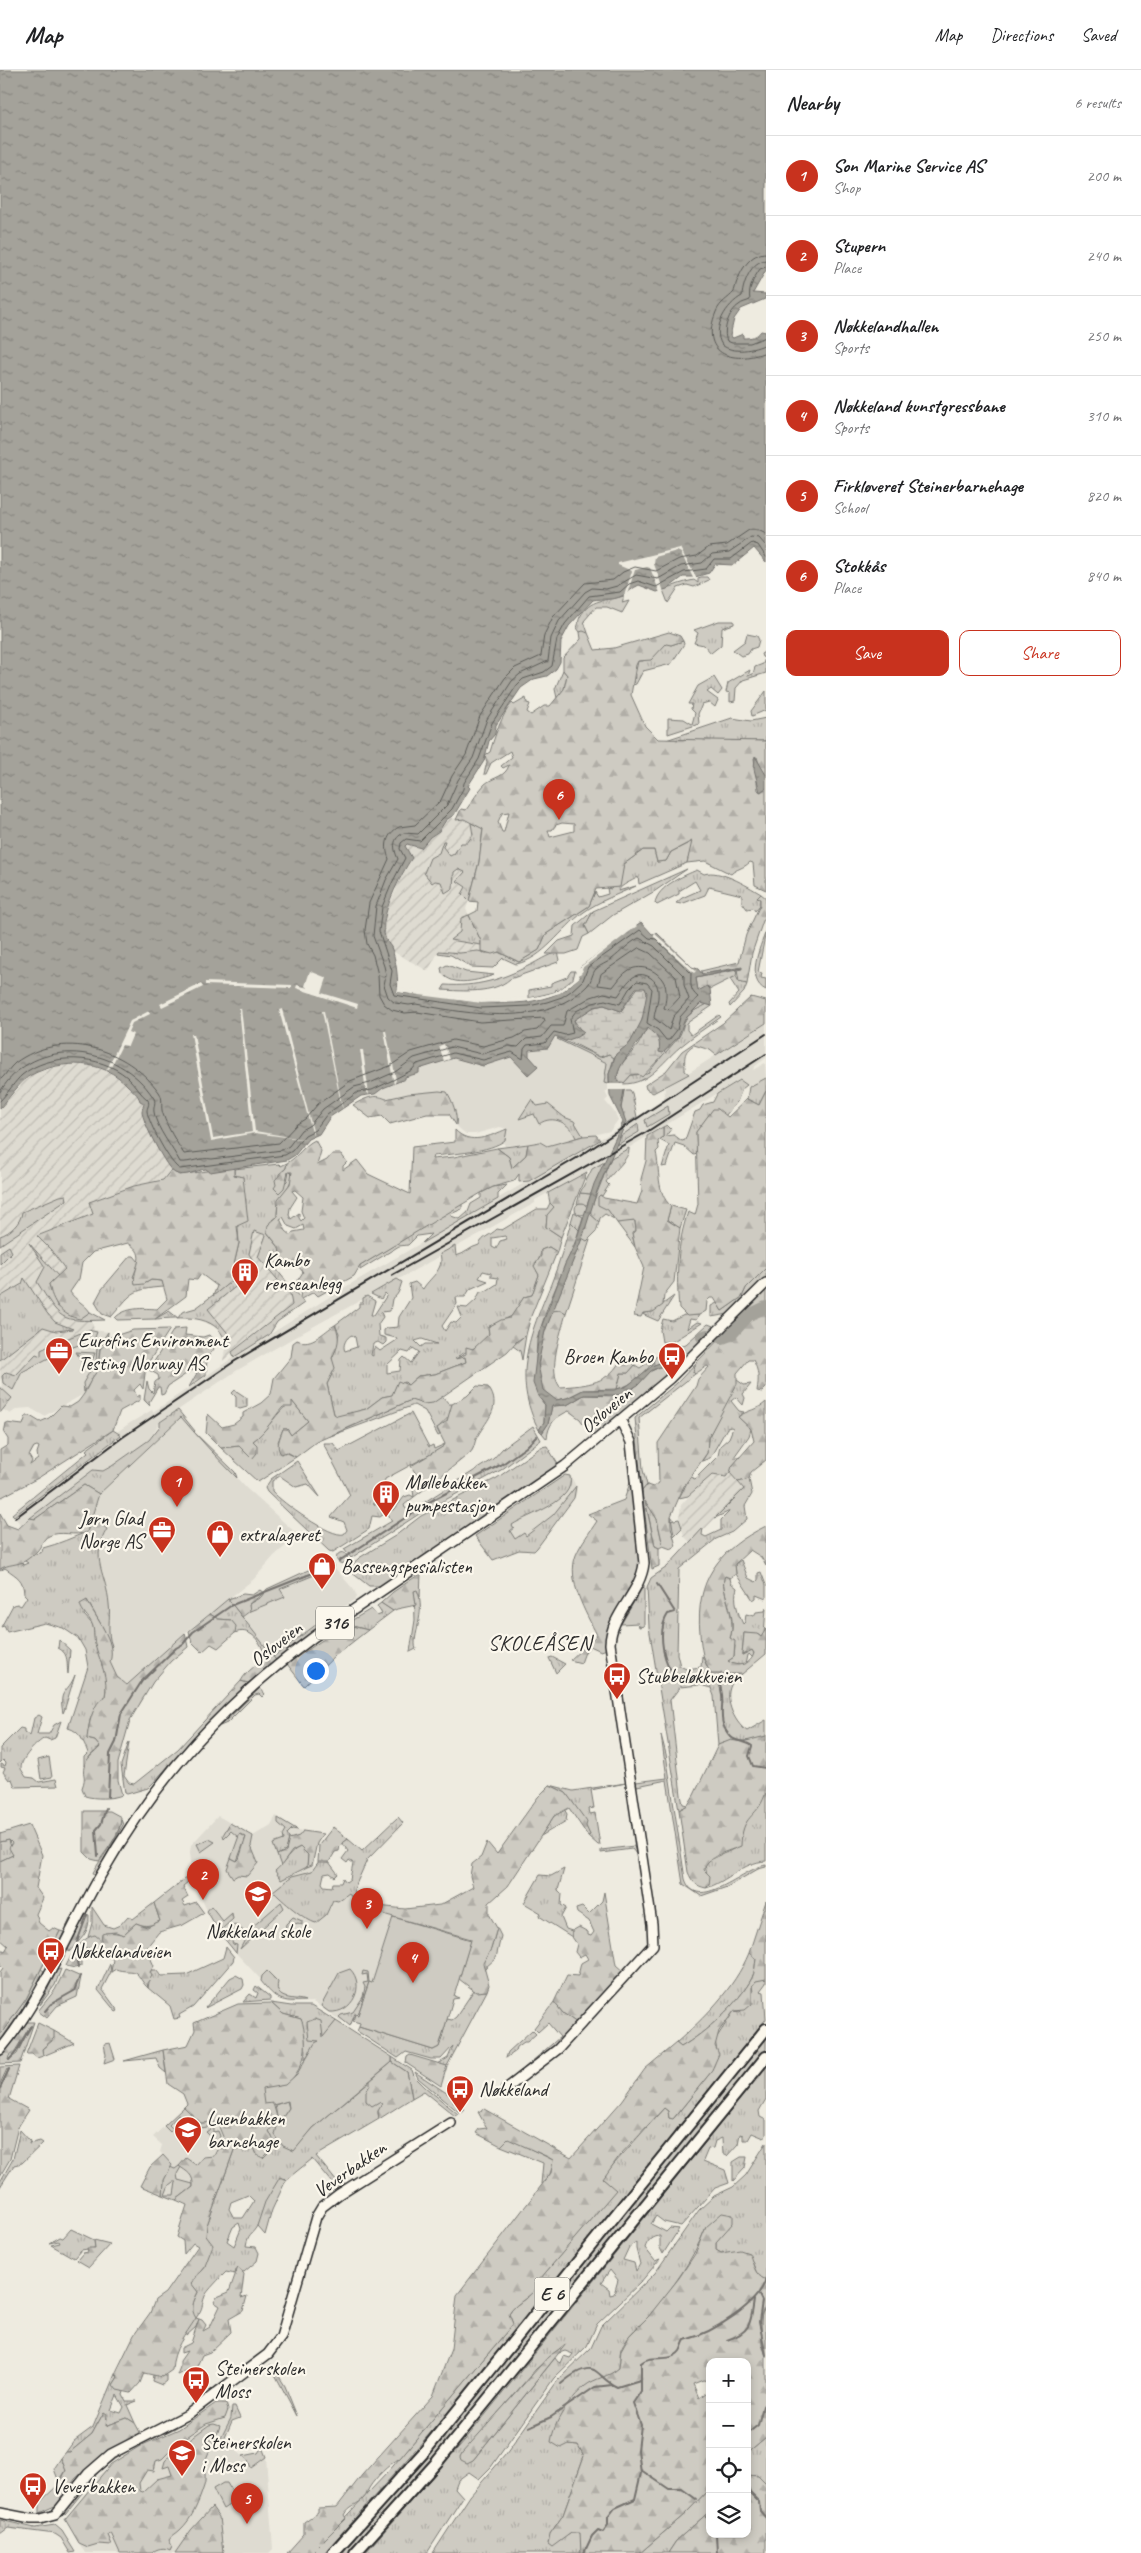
<!DOCTYPE html>
<meta charset="utf-8">
<style>
body{margin:0;font-family:Caveat,sans-serif;background:#f2f2f2;color:#202124}
.controls{position:absolute;right:15px;bottom:15px;display:grid;overflow:hidden;border-radius:10px;box-shadow:0 2px 8px #0003}
.controls button{width:45px;height:45px;display:grid;place-items:center;padding:0;border:0;border-bottom:1px solid #e0e0e0;background:#fff;color:#202124;font:25px sans-serif}
.you{position:absolute;left:315px;top:1600px;width:18px;height:18px;margin:-12px;border:4px solid #fff;border-radius:50%;background:#1a73e8;box-shadow:0 0 0 8px #1a73e833}
.badge{display:grid;place-items:center;width:32px;height:32px;border-radius:50%;background:#c8321e;color:#fff;font-size:16px;font-weight:700}
.pin{position:absolute;translate:-50% -41px;filter:drop-shadow(0 1px 2px #0008)}
.pin::after{content:'';position:absolute;top:26px;width:18px;height:15px;background:inherit;clip-path:polygon(0 0,100% 0,50% 100%)}
.list{margin:0;padding:0;list-style:none}
h2{display:flex;justify-content:space-between;align-items:center;height:65px;margin:0;padding:0 20px;font-size:21px}
h2 small{font-size:16px;font-weight:400;color:#757577}
.list li{display:grid;grid-template-columns:32px 1fr auto;gap:15px;align-items:center;box-sizing:border-box;height:80px;padding:0 20px;border-top:1px solid #e0e0e0}
.list b{display:block;font-size:19px;white-space:nowrap}
.list p{margin:0;font-size:16px;white-space:nowrap;color:#757577}
.list em{font-size:16px;font-style:normal;color:#757577}
.actions{display:flex;gap:10px;padding:15px 20px}
.actions a{flex:1;padding:11px 0;border:1px solid #c8321e;border-radius:10px;text-align:center;font-size:18px;color:#c8321e}
.actions .main{background:#c8321e;color:#fff}
.icon{flex:none;width:28px;height:28px;fill:none;stroke:currentColor;stroke-width:2;stroke-linecap:round;stroke-linejoin:round}
.map{position:relative;flex:none;width:766px;height:2483px;overflow:hidden}
header{display:flex;align-items:center;gap:30px;box-sizing:border-box;height:70px;padding:0 25px;background:#fff;border-bottom:1px solid #e0e0e0}
header strong{font-size:24px}
nav{display:flex;gap:28px;margin-inline-start:auto;font-size:18px}
main{display:flex}
aside{flex:1;background:#fff}
.map>svg:first-child{display:block}
.built{fill:#dedbd1}
.industrial{fill:url(#industrial-furrows)}
.grass{fill:url(#grass-tufts);stroke:#7c7b76;fill-rule:evenodd}
.forest{fill:url(#forest-firs);stroke:#7c7b76;fill-rule:evenodd}
.wetland{fill:url(#wetland-marsh);stroke:#7c7b76}
.garden{fill:#cecbc2;stroke:#7c7b76}
.water{fill:url(#water-ripples);stroke:#74726e}
.pier{fill:#eeebe0}
.lines{fill:none;stroke-linecap:round;stroke-linejoin:round}
.shore{stroke:#5b5b57;stroke-width:1}
.stream{stroke:#74726e;stroke-width:2}
.river{stroke:#a4a29a;stroke-width:12}
.secondary-casing{stroke:#2b2b2b;stroke-width:12}
.primary-casing{stroke:#2b2b2b;stroke-width:12}
.highway-casing{stroke:#2b2b2b;stroke-width:14}
.secondary{stroke:#fbf7ec;stroke-width:9}
.primary{stroke:#fbf7ec;stroke-width:9}
.highway{stroke:#fbf7ec;stroke-width:10}
.rail{stroke:#2b2b2b;stroke-width:2}
.labels{text-anchor:middle;dominant-baseline:central;stroke-width:4.5;stroke-linejoin:round;paint-order:stroke}
.shield{fill:#fbf7ec;stroke:#696865;stroke-width:1}
.shield-label{font-size:19px;font-weight:bold;fill:#2b2b2b}
.poi-label{font-size:20px;fill:#2b2b2b;stroke:#fbf7ec;text-anchor:start}
.street-label{font-size:20px;fill:#2b2b2b;stroke:#fbf7ec}
.neighbourhood-label{font-size:21px;letter-spacing:1px;fill:#2b2b2b;stroke:#fbf7ec}
</style>
<header>
<strong>Map</strong>
<nav><a>Map</a><a>Directions</a><a>Saved</a></nav>
</header>
<main>
<div class="map">
<svg width="766" height="2483" viewBox="0 0 766 2483">
<defs>
<pattern id="industrial-furrows" width="10" height="10" patternUnits="userSpaceOnUse" patternTransform="scale(1.25)"><rect width="10" height="10" fill="#dedbd1"/><path d="M-1 1l2-2M0 10L10 0M9 11l2-2" fill="none" stroke="#bfbcb4"/></pattern>
<pattern id="grass-tufts" width="24" height="20" patternUnits="userSpaceOnUse" patternTransform="scale(1.25)"><rect width="24" height="20" fill="#cecbc2"/><path d="M3 7l-1-3M5 7V3M7 7l1-3M15 17l-1-3M17 17v-4M19 17l1-3" fill="none" stroke="#b1aea7"/></pattern>
<pattern id="forest-firs" width="22" height="20" patternUnits="userSpaceOnUse" patternTransform="scale(1.25)"><rect width="22" height="20" fill="#cecbc2"/><path d="M5 1l3.5 6h-7zM16 11l3.5 6h-7z" fill="#b1aea7"/></pattern>
<pattern id="wetland-marsh" width="20" height="14" patternUnits="userSpaceOnUse" patternTransform="scale(1.25)"><rect width="20" height="14" fill="#cecbc2"/><path d="M1 5h8M5 5V1M11 12h8M15 12V8" fill="none" stroke="#b1aea7"/></pattern>
<pattern id="water-ripples" width="26" height="14" patternUnits="userSpaceOnUse" patternTransform="scale(1.25)"><rect width="26" height="14" fill="#a4a29a"/><path d="M2 4q2-2 4 0t4 0M15 11q2-2 4 0t4 0" fill="none" stroke="#86847e"/></pattern>
</defs>
<rect width="100%" height="100%" fill="#eeebe0"/>
<filter id="ink" filterUnits="userSpaceOnUse"><feTurbulence type="fractalNoise" baseFrequency=".02" numOctaves="2"/><feDisplacementMap in="SourceGraphic" scale="10" xChannelSelector="R" yChannelSelector="G"/><feConvolveMatrix kernelMatrix="1 2 1 2 8 2 1 2 1" color-interpolation-filters="sRGB"/></filter>
<g filter="url(#ink)">
<path class="built" d="M766,953V988L754,997L753,1000L765,993L766,1008L754,1017H749L739,1010L612,1088L535,1130V1133L293,1268L236,1301L160,1352L149,1370L112,1396L103,1401L93,1400L21,1455L15,1448L14,1446L120,1366L117,1362L130,1353L152,1340L153,1342L234,1287L342,1219L626,1054L664,1029L665,1018Z
M555,966L557,969L607,993L605,1014H608V1020L605,1022L608,1028L605,1031L615,1043L618,1050L610,1061L547,1076L540,1072L505,1076L503,1072L507,1059L500,1057L475,1064H466L461,1060L456,1055L457,1050L447,1022L408,1024L386,1029L380,1026L375,1027V1023L383,1018L418,1003V999L454,988L483,995L511,987L514,989L529,986V980L548,978Z
M94,1260L108,1262V1265L107,1271L100,1276L99,1289L84,1324L44,1346L30,1338L17,1339L10,1344L2,1339L4,1337L0,1334L2,1309L41,1280Z
M181,1347L246,1418L298,1465L274,1486L254,1509L185,1563L127,1616L117,1607L110,1592L103,1558L90,1450L99,1424Z
M565,1405H569L572,1408L577,1419L576,1425L537,1478L534,1481L519,1480L493,1490L475,1466Z
M334,1497L354,1520L357,1527L355,1530L317,1554L273,1587L242,1547L253,1539L285,1527L280,1519Z
M218,1746L253,1766L271,1755L276,1746L298,1760L323,1764L316,1777L313,1800L301,1840L303,1846L330,1839L333,1830L338,1831L349,1823L361,1837L393,1847L372,1913L369,1912L358,1945L341,1951L313,1932L289,1933L279,1929L236,1883L214,1855L193,1811L190,1782L191,1775Z
M184,2037L201,2053L217,2052L228,2079L193,2117L177,2129L163,2124L172,2094L160,2082L162,2075L153,2067Z
M216,2333H226L228,2340L232,2337L231,2348L221,2368L248,2390L251,2398L266,2387L273,2479L269,2483H85L65,2449L99,2405L122,2386L179,2359Z"/>
<path class="industrial" d="M448,748L464,749L477,755L471,825L466,839L481,871V881L460,883L439,881L428,901L392,881L384,864L386,841L396,820V815L412,789L404,777L406,774L421,777L430,767L439,761Z
M81,994L92,995L117,1006L137,1025L140,1031L144,1034L143,1044L152,1066L171,1100L163,1110L134,1116L90,1132L94,1144L37,1166L51,1179L65,1199L58,1206L30,1173L45,1197L42,1203L73,1251H92L94,1260L42,1280L12,1303L6,1302L0,1311V1038L20,1017L23,1010L31,1005L61,995Z
M254,1161L266,1165L262,1182L271,1203L277,1206L293,1228L292,1235L245,1271L223,1291L226,1272L217,1258L199,1249L178,1248L182,1242L196,1238L230,1212Z
M730,1403L744,1419L691,1473L684,1466L679,1449L681,1435L706,1407L712,1405L726,1407Z"/>
<path class="grass" d="M701,507H707L709,510L694,517L687,515L678,518L668,533L663,520C673,516 683,512 694,510L698,513V508Z
M624,526L622,533L629,531L622,543L607,537H596L584,551L588,563L580,562L577,558C579,554 578,550 580,547C590,528 606,531 624,526Z
M719,551H734V554L722,558L721,575L711,583L704,575L694,573L698,563L694,560Z
M747,564L757,566L759,570L757,577L751,579L748,584L741,586L733,580L745,571Z
M683,571L684,574L671,594L643,601L636,614L633,615L638,591H643L666,573L671,575Z
M766,581V603L743,610L736,618L735,631L730,632V623L726,622L728,613L750,600L748,606L753,604L755,597L763,594L765,588L762,587L761,584Z
M563,600L567,605L564,619L557,628L555,619Z
M714,607L722,620L718,625L711,619L707,622L718,630L715,637L709,632L702,634L698,644L699,654L668,664V648L684,649L692,654L695,643L691,639L692,634H688L698,616Z
M766,621V640L752,646L751,641Z
M732,648L751,651L766,648V671L666,670Z
M471,753L483,758L479,792L469,831L462,824L466,817L457,811L465,802L458,799L454,802L453,818L445,823L441,812L435,811L432,813L424,803L430,788L439,783L443,771H445L443,777L450,786L454,784L461,773H467L473,765Z
M693,771L687,793L639,814L638,807C631,812 622,814 618,821L636,816C619,824 599,831 584,842C561,858 544,889 516,894L503,888L493,898L471,897L451,885L438,883L439,881L460,883L478,881L486,883L498,882L519,892L539,880L546,864L589,836L595,822L598,827L608,824L607,818L611,819L620,810L624,794L643,780H654L657,792L666,791L671,782Z
M687,799L655,821L613,845L589,864L585,856L593,841Z
M697,800L704,804C720,799 746,815 761,824L757,828L760,829V835L755,841L753,838L747,839L742,832V825L709,817L705,825L681,834L676,833L682,828L700,820L695,811L679,821V824L657,835L655,833C658,816 683,806 697,800Z
M469,845L481,871V875L450,870L460,862L461,848Z
M766,861L758,902L762,903L761,908L766,909V920C745,910 760,877 766,861Z
M558,882L560,890L558,892L510,909C493,924 463,921 442,920L445,915C476,917 501,910 528,896C541,890 544,886 558,882Z
M447,895L466,902L494,905C479,910 453,918 442,903L441,898Z
M571,901H575L573,909L558,921L556,919L555,922L529,928V920L551,916V913L567,907Z
M736,906L739,912L747,914L744,922L730,937L729,934L739,923L730,909Z
M707,934L712,936L687,953V960L691,965L719,945L721,947C707,957 693,966 680,977C661,993 650,1014 623,1014L631,1005L647,1004L678,967L685,949L695,940Z
M558,968L600,987L609,984L614,988L609,1004V1014L604,1013L607,993L557,969Z
M766,1008V1021L759,1035L747,1029L749,1017Z
M740,1010L747,1015L742,1019L737,1032L725,1046L718,1039L713,1040L696,1062L697,1084L694,1085L684,1076L675,1073L667,1096L662,1097L669,1075L660,1070L663,1067V1057L667,1055L671,1059L666,1066L674,1065L682,1071L685,1070L695,1042L700,1040L703,1035L713,1032L717,1024Z
M624,1020H630L632,1023L637,1047L626,1054L621,1038Z
M532,1029L537,1036L548,1034L564,1047L574,1051L583,1066L576,1068C570,1053 553,1044 539,1054L534,1044L519,1049Z
M668,1036L669,1044L647,1057L645,1050Z
M638,1054L639,1062L617,1075L621,1066Z
M528,1074L526,1085L512,1098L509,1087L497,1078Z
M629,1078C630,1089 612,1102 606,1112L609,1115L602,1126L600,1125L614,1149L605,1144L600,1148L599,1152L589,1143L611,1088Z
M287,1093L286,1098L279,1104L277,1121L287,1111L289,1101L293,1105C287,1125 277,1123 277,1147L270,1152L267,1162L281,1180V1193L277,1200L304,1233L277,1252L269,1265L234,1287L232,1282L292,1235L290,1224L258,1187L266,1165L254,1161L249,1184L257,1197L249,1203L246,1201L239,1206L246,1214L242,1217L239,1214L208,1239L231,1267V1273L226,1272C215,1242 181,1248 155,1249L169,1241L178,1248L182,1242L196,1238L230,1212L239,1173L234,1099L279,1094L281,1096Z
M507,1115L498,1124V1129L422,1173L431,1164L417,1166L408,1175L399,1176L360,1200V1196L462,1133V1139L451,1144V1146L460,1149L468,1142L471,1134L481,1128V1123L493,1117Z
M580,1123L591,1124L587,1135L577,1134Z
M66,1125L67,1130L0,1175V1166C10,1163 21,1153 22,1142L60,1126Z
M550,1133L554,1135V1137L547,1146L546,1157L561,1167L557,1182L549,1177L541,1180C541,1190 532,1195 539,1205L532,1225L524,1227L514,1245L488,1257L489,1264L478,1276L458,1286L465,1287L466,1292L435,1304L418,1306L408,1315L405,1312L396,1316L393,1325L382,1327L366,1339L337,1347L334,1344L327,1314L333,1302L332,1288L336,1279L339,1263L335,1255L359,1237V1233H363V1228L367,1226L375,1231L371,1245H374L387,1225L385,1223L381,1229L371,1224L397,1209L402,1212C399,1220 399,1225 392,1229L390,1241L381,1242L383,1247L378,1254L379,1266L386,1268V1272L383,1275L378,1272L373,1274L371,1285L373,1286V1280L375,1277L380,1281L397,1270L396,1268L384,1265V1260L387,1258L398,1257L399,1247L411,1228L409,1214L415,1212L423,1219C429,1208 445,1200 440,1184L455,1176L456,1186C465,1184 470,1177 479,1175C483,1166 490,1166 497,1159L502,1160L537,1139H547ZM505,1166L507,1169L500,1171L496,1179L492,1177V1168ZM483,1201L491,1203V1207L498,1208L497,1214L486,1221L480,1222L476,1230L467,1238L458,1237L462,1247L456,1253L451,1252L445,1261L442,1256L457,1234L456,1227H465L470,1219L488,1211L479,1208ZM352,1265L355,1267L357,1277L345,1281C342,1276 346,1267 352,1265ZM422,1269L437,1274H425L421,1277L415,1271ZM413,1278L419,1282L411,1293L404,1287L401,1290L400,1301L387,1303V1295L402,1281L409,1283Z
M671,1136L686,1140L680,1158L667,1150Z
M574,1142L583,1147L579,1160L571,1152Z
M626,1151H635L636,1161L632,1164L635,1177L617,1153Z
M582,1168L590,1170L566,1243L560,1240L552,1241Z
M29,1173L58,1206L49,1214L57,1236L80,1248L90,1242L105,1250C59,1252 61,1250 37,1212L45,1197Z
M9,1176L12,1182L0,1194V1182Z
M130,1186H134L139,1192L133,1207L144,1214L151,1210L162,1211L164,1217C130,1219 132,1224 111,1247L102,1244L95,1232L102,1219Z
M766,1198V1207L729,1244L711,1247V1236L717,1233L722,1241L742,1227L746,1218Z
M24,1208L47,1243L55,1252L73,1259L56,1261L43,1257L0,1290V1227L22,1214Z
M674,1226L658,1251L642,1244L656,1239Z
M684,1245H699L696,1250L690,1249L687,1259L697,1252L702,1253L672,1272H662L660,1260L663,1249L672,1251Z
M708,1254L716,1257L710,1263L702,1264L704,1268L681,1291L674,1283L662,1284L668,1278L686,1274Z
M88,1260L97,1262L94,1270L64,1280L22,1302L13,1320L3,1313L2,1306L6,1302L16,1305L36,1284L41,1286V1280L53,1274L55,1280L59,1278L60,1275L54,1274Z
M108,1262L107,1271L100,1276L98,1300L84,1322L83,1313L96,1291L97,1278Z
M525,1265H526L522,1290L520,1281L513,1276Z
M76,1282L95,1283L93,1289L86,1299Z
M655,1287C648,1302 633,1315 617,1319L621,1303H628L635,1295L640,1298Z
M696,1293L693,1302L695,1304L639,1348L643,1400L647,1415L642,1421L635,1348L677,1313Z
M737,1310L744,1315L751,1314L743,1324L745,1328L743,1335L736,1327L731,1331L739,1341L744,1342L738,1347L751,1359L749,1366L734,1387H741L726,1407L712,1405L688,1426L679,1428L690,1407L695,1409L718,1386L720,1376L729,1368L733,1358L731,1357L727,1358L710,1388L702,1391L707,1383L708,1368Z
M0,1317L12,1328L0,1343Z
M235,1320L247,1328V1337L240,1339L236,1337V1327L232,1323Z
M443,1327L449,1334H452C452,1348 444,1350 437,1359L440,1365L438,1366L425,1341L414,1335L328,1367L411,1330L424,1333Z
M292,1331L308,1351L291,1365L287,1359H283L278,1372L285,1382L296,1387L258,1412L221,1378L239,1376L252,1388L253,1371C268,1360 276,1342 292,1331Z
M178,1340L195,1361L194,1362L235,1402L237,1408C217,1388 199,1368 181,1347L99,1424L84,1415L35,1449L30,1448L93,1400L103,1401L112,1396L149,1370L160,1356V1352Z
M411,1343L429,1377L433,1375L434,1379L445,1374L442,1378L385,1409L381,1428L373,1434L386,1437L387,1442L395,1439L404,1427L410,1425L414,1427L404,1435L405,1438L410,1440L415,1438L493,1389L503,1378L533,1356L541,1370L501,1400L419,1444L351,1488L344,1479L392,1451L387,1442L380,1447L372,1446L369,1459L333,1482L329,1481L267,1422L265,1418L271,1409L297,1391L320,1427L308,1414L296,1417L280,1406L272,1411V1421C282,1433 331,1468 344,1464L347,1460L344,1452L331,1447L350,1425L323,1373H333L339,1381Z
M113,1360L121,1365L14,1446L12,1444L88,1382L86,1380Z
M547,1376L559,1396L381,1516H369L347,1499L359,1488L395,1466L421,1446L497,1408L541,1377Z
M565,1405L570,1406C576,1432 528,1444 512,1455L514,1458L510,1461L515,1469L524,1463L526,1466L553,1445L576,1416L574,1428L537,1478L534,1481L519,1480L493,1490L475,1466Z
M749,1409L752,1424L745,1436L747,1449L732,1462L716,1469L679,1499L677,1584L680,1596L686,1599L701,1597L702,1586L711,1604H742C739,1606 735,1609 733,1612C722,1626 734,1653 747,1661L766,1650V1666C748,1675 736,1667 718,1675L714,1626L711,1618L700,1615L680,1617L670,1630L681,1725L683,1734L688,1735L679,1740L649,1557L647,1517L651,1508L667,1497L703,1458L702,1465L706,1467L721,1460V1450L730,1441L715,1448L744,1419L738,1412Z
M645,1429L657,1449L663,1476L659,1478L655,1476Z
M671,1446L674,1450L679,1449L682,1458L674,1466Z
M90,1450H96L107,1459C89,1489 107,1505 109,1534C111,1548 106,1561 112,1576L110,1578L103,1558L87,1530L84,1545L93,1555L95,1573L107,1610L105,1627L95,1638L90,1650L87,1669L95,1671L100,1677L90,1686L84,1696V1687L88,1683C84,1672 80,1661 68,1658L88,1597L85,1580L78,1568L63,1558L45,1553L7,1562L4,1556L1,1557L13,1535L17,1534L21,1536L27,1527L24,1524C23,1509 19,1508 5,1498L0,1501V1499L9,1493L22,1492L23,1495L28,1493L25,1491L29,1486L42,1482L43,1478C59,1474 73,1467 87,1462Z
M336.5 1488a5.5 5.5 0 1 1 11 0a5.5 5.5 0 1 1-11 0Z
M741,1490L748,1508L756,1512L758,1510V1503L761,1502L766,1515V1529L756,1525V1528L753,1530L736,1504L735,1494Z
M328,1491L334,1497L280,1519L285,1527L250,1541L248,1538L249,1534L261,1527L267,1519Z
M725,1506L730,1508L731,1513L737,1518C733,1528 738,1544 743,1554L745,1552L746,1544L754,1546L756,1542L765,1541L766,1538L764,1564L761,1567L759,1565L744,1563L742,1585L752,1580L754,1583L753,1588L749,1584L747,1585L745,1595H734L728,1591L734,1587L735,1576L730,1568C739,1545 718,1519 725,1506Z
M644,1515V1556L639,1557L638,1553L621,1554Z
M417,1519C427,1543 411,1567 416,1579L410,1582L415,1550L414,1521Z
M228,1529L272,1585L269,1582L264,1583C260,1569 248,1557 235,1563L231,1550L218,1549L210,1544Z
M381,1533L393,1541L368,1560L352,1556L349,1552L371,1539L377,1546L382,1544L377,1536Z
M317,1554L318,1558L276,1590L273,1587Z
M59,1570L70,1580L68,1604C66,1594 70,1584 58,1578Z
M552,1587L565,1594L556,1603L549,1588Z
M75,1605L64,1641L63,1643C58,1618 68,1624 75,1605Z
M241,1611L248,1613L197,1664L154,1712L148,1718L127,1724L125,1723L121,1695L129,1672L124,1706L129,1713L134,1714L178,1679Z
M39,1645L42,1647L37,1664H49L54,1655L61,1651L55,1668L50,1670L45,1668C37,1672 20,1689 21,1699L26,1707L34,1708L39,1712L56,1709L58,1716L15,1717L12,1709L9,1710L3,1702L5,1698L1,1697V1694L5,1696L6,1693L3,1690L0,1693V1678L20,1658L24,1659V1662L30,1666L34,1648Z
M661,1665L666,1684L685,1809C697,1845 743,1798 766,1795V1797L758,1799L727,1817L701,1826L683,1814L667,1710L637,1716L636,1712L667,1708Z
M626,1713L591,1720L594,1738L589,1739L590,1744L595,1743L600,1775H598L588,1766L590,1765L566,1723L550,1715L573,1721Z
M766,1723V1791C743,1792 727,1812 706,1818L709,1815L705,1794L710,1790L740,1776C742,1747 753,1747 766,1723Z
M564,1739L567,1744L566,1751L541,1766L554,1746Z
M398,1747L403,1753L367,1790L354,1819L356,1827L360,1825L369,1835V1840L357,1834L349,1823L338,1831L333,1830L326,1845L316,1853C306,1851 281,1830 273,1821L292,1806L312,1801L319,1791L329,1792L338,1804L335,1807L330,1803L324,1804L322,1813L324,1816L332,1817L333,1813H341L343,1808L346,1812L350,1809L353,1793L349,1790L347,1793L342,1789L348,1781L342,1773L348,1769L362,1781Z
M278,1748L298,1760L292,1759L287,1764L289,1769L286,1781L277,1785L273,1774L284,1770L283,1765L286,1760L278,1753Z
M121,1749L123,1755L96,1804L93,1803C101,1786 121,1767 121,1749Z
M240,1763L246,1767L237,1791L231,1788Z
M209,1769L215,1772L201,1782L197,1774Z
M9,1770L13,1785L0,1791V1772Z
M634,1776L637,1785L632,1779L601,1783V1780Z
M300,1777L308,1785L307,1797L281,1810L275,1801C285,1793 290,1781 300,1777Z
M564,1799L558,1820L562,1824L561,1835L566,1838L561,1847L566,1859L572,1861V1867L539,1846L541,1843L524,1833L540,1805L551,1806Z
M281,1832L284,1838L240,1879L251,1858Z
M154,1833L160,1851C151,1856 145,1857 136,1853L123,1865L116,1862L105,1863L101,1870L91,1866L88,1867L92,1853V1837L104,1855L113,1858L120,1855L128,1846L133,1849Z
M211,1836L223,1851L232,1843L233,1849L222,1859L217,1858L207,1841Z
M72,1845L58,1875H54L41,1899L44,1901L21,1941L0,1971V1965L26,1929L60,1861L64,1862Z
M293,1847L302,1851V1855L298,1853L289,1856L284,1864L286,1854Z
M233,1855L239,1856L243,1861L241,1866L232,1861L229,1865L233,1874L237,1875L236,1883L223,1867L224,1861Z
M497,1858L501,1866L496,1888L485,1898V1887L491,1879Z
M226,1877L234,1887L233,1891L193,1937L179,1945L180,1948L174,1949L170,1936L148,1918L151,1900H156L161,1906L186,1905L223,1888Z
M749,1883L756,1889C755,1895 755,1902 752,1908C739,1933 705,1963 681,1977L676,1973C704,1948 734,1919 749,1883Z
M110,1894L111,1902L102,1919L118,1941L116,1942L98,1920Z
M61,1899L55,1915L40,1935L57,1900Z
M350,1899C366,1915 353,1944 329,1942L321,1936L339,1903Z
M267,1901L278,1912C273,1932 296,1927 305,1931C281,1932 277,1931 261,1911L262,1906Z
M363,1901L368,1902L369,1912L358,1945L355,1944L350,1956L339,1947L341,1945L353,1942L363,1927L365,1917L363,1913L368,1912L367,1904L362,1905Z
M236,1905L243,1909L244,1915L242,1919L205,1938L230,1908Z
M766,1909V1913L760,1921L764,1922L766,1949L448,2343L324,2483H311L388,2402L508,2260L513,2254L509,2244C516,2231 537,2226 540,2209L615,2120L603,2109L605,2104L664,2038L668,2041L669,2048H674L711,2002L717,1981L715,1970L734,1941L740,1942L753,1922L752,1916L756,1910Z
M256,1916L270,1927V1930L243,1932L250,1924L256,1928L258,1923L254,1920Z
M474,1920L487,1921L447,1996L436,1995L448,1988L453,1976L441,1989H431L406,1982L398,1988L357,1961L359,1957L433,1980L439,1977L447,1949L452,1950L456,1947Z
M554,1932L563,1943L577,1953L554,1979L514,2007L560,1967L548,1953L538,1962L534,1958Z
M271,1933L291,1936H311L336,1951C327,1966 314,1975 305,1989V1971L301,1949L283,1944Z
M532,1960L536,1964L527,1972H524L517,1977L516,1981L506,1988L508,1982Z
M54,1961L74,1973L43,1986L42,1979L52,1971Z
M766,1967V1979L484,2328L422,2403L350,2483H339L396,2421Z
M110,1973L115,1989L104,1993L106,1985L104,1974Z
M163,1980L166,2003L160,1998L156,1988L124,1991Z
M392,1987L412,2000L414,2006L425,2017L458,2044L455,2046L424,2021L412,2028L407,2002L392,1992Z
M766,1997V2029L759,2041L760,2047L766,2050V2065L764,2068L752,2063L748,2070H743V2065L740,2064L738,2074L727,2086L723,2084L722,2068L715,2071L713,2078L708,2079L703,2091L725,2100L729,2113L715,2118L681,2156L664,2152L656,2146L651,2154L666,2162L670,2158L679,2159L663,2184L660,2178V2166C652,2166 647,2171 645,2178L655,2191L660,2189L640,2213L597,2254L587,2276L554,2308L491,2397L479,2409L469,2402L458,2410L455,2418L463,2427L427,2483H365L465,2370ZM636,2172V2179L640,2194L636,2201L634,2193L623,2190L629,2177ZM610,2200L618,2210L614,2224L610,2225L609,2219L601,2213ZM564,2275L559,2283L565,2281L573,2284L570,2288L564,2286L561,2293L558,2292L555,2288L473,2390L460,2387L536,2299Z
M415,2002L460,2032L464,2040L460,2043L418,2008Z
M370,2011L383,2035L378,2041L379,2049L316,2086L341,2117L337,2119L312,2089L286,2110L284,2108C263,2127 269,2134 257,2156C252,2165 248,2163 246,2176L256,2177L259,2183L257,2191L244,2202L236,2200L235,2204L226,2202C222,2206 206,2222 205,2226C201,2236 204,2237 196,2248L199,2249L196,2257L186,2266V2260L192,2254L193,2233L198,2222L191,2214L205,2196L207,2155L234,2080L272,2067L269,2061L277,2047L275,2035L287,2031L289,2038L277,2056L294,2080L313,2058ZM248,2125L254,2131L243,2148H234L229,2139L231,2132ZM239,2153L241,2159L234,2176L227,2171L233,2157Z
M184,2037L201,2053L213,2052V2056L201,2058L190,2048L178,2045L169,2055L173,2059L170,2062L164,2056Z
M213,2057V2062L218,2061L220,2066L218,2074L206,2062Z
M20,2060L30,2071L29,2074L40,2071L43,2073L22,2093L14,2095L0,2117V2112L13,2089Z
M508,2068L553,2090C552,2101 550,2107 541,2114L543,2093L501,2076Z
M766,2073V2210L758,2206L751,2189L721,2183L716,2180V2172L723,2163L706,2157C693,2190 674,2216 651,2244C641,2255 627,2264 621,2279C619,2285 621,2292 619,2298L612,2304L586,2316L569,2374L578,2375L584,2386L563,2445L550,2464L568,2465L571,2463H581V2483H433L470,2426L506,2384L558,2310L591,2278L601,2256L655,2203L699,2140L714,2126L733,2117L746,2105Z
M741,2087H747L745,2098L733,2111V2092Z
M179,2096L181,2097L177,2104L178,2110L193,2114V2117L176,2130L163,2125L164,2110L170,2097L175,2099ZM173,2112H176L174,2125H165L169,2115Z
M71,2159L94,2170L95,2178L81,2180L74,2188L51,2175L60,2173L59,2171L49,2173L59,2167L63,2168Z
M766,2236V2286C760,2272 757,2248 766,2236Z
M270,2295H272L285,2316L297,2346Z
M115,2304L118,2307L113,2315L124,2322L123,2325L126,2331H137L127,2335L135,2353L127,2348L106,2356L107,2348L104,2342L92,2364L70,2382H66L74,2371L93,2357ZM117,2325L124,2337L121,2343L111,2340Z
M153,2305L167,2306V2311L162,2315L152,2311Z
M232,2337H235L240,2348L232,2351L224,2370L221,2368L231,2348Z
M182,2351L179,2356C142,2376 117,2379 88,2414L86,2413L120,2381Z
M766,2367V2414L758,2406L747,2405V2383Z
M61,2388L66,2400L59,2412L54,2399Z
M84,2415L87,2417L65,2444L64,2441Z
M710,2418V2441L676,2471L668,2483H640L685,2444Z
M0,2450L35,2458L55,2455L62,2461L75,2482L70,2483L61,2468L55,2464L8,2458L0,2464Z"/>
<path class="forest" d="M583,561L588,563L595,580L614,578L669,562L680,566L683,571L671,575L666,574L651,590L638,591L636,595L631,625L645,656L658,669L766,671V705L761,700L757,687L754,688L758,720L761,722L766,718V820L755,815L753,793L750,792C743,799 737,798 731,804L705,791L687,793L692,771L671,782L666,791L657,792L654,780H643L624,794L620,817L596,819L589,836L546,864L539,880L519,892L499,882L492,884L481,881V871L469,845L477,841L478,832L469,831L479,792L483,759L464,749L456,750L461,739L466,740C472,732 478,721 485,714C493,707 506,707 509,695L503,698L501,696L512,687L510,681L491,693L486,704H484L487,692L485,685L490,682C494,668 502,644 512,633L514,635L526,628L527,633L530,634L527,642L531,645L544,636H550L564,619L567,605L563,600V588L581,569L580,562ZM509,742L504,762H502L498,752L502,743ZM562,753L574,754V761L550,767L548,760H552L556,755Z
M761,824L766,828V842L752,883L747,914L739,912L737,900L742,899V897L702,904L701,901L739,892L746,865L760,835V829L757,828Z
M593,841L585,856L589,864L583,867L578,880L566,884H546L559,871L574,866L575,856Z
M751,927L766,931V953L716,985L710,980L694,975C682,982 685,989 685,1001L689,1004L653,1023L646,1019L645,1015L666,1001L682,981L723,953Z
M439,1021L447,1022C452,1030 458,1045 456,1055L449,1044H427L390,1054L382,1046L370,1048L353,1035C364,1029 374,1023 386,1029L408,1024Z
M766,1021V1198L746,1218L742,1227L722,1241L714,1228H710L707,1231L706,1241L699,1245L687,1246L679,1238C676,1205 677,1174 688,1142L695,1145L698,1134L696,1062L713,1039H718L728,1047L747,1029L759,1035Z
M663,1057V1067L658,1071L659,1079L656,1082C660,1100 656,1123 671,1136L667,1150L680,1158L674,1212L664,1225L663,1235L653,1242L643,1243L641,1247L634,1246L644,1197L635,1177L632,1163L636,1161L635,1151L617,1153L608,1140L598,1135V1127L600,1125L604,1128L637,1134L642,1121L641,1109L646,1091L647,1066Z
M507,1059L505,1070C491,1082 451,1084 433,1086L432,1089L454,1087L497,1078L509,1087L512,1098L526,1085L528,1074L540,1072L547,1076L583,1066L596,1065L600,1070L529,1111L519,1112V1104L514,1111L493,1117L481,1123L360,1196L354,1206L318,1226L314,1222L301,1229L300,1228L301,1220L308,1217L303,1214L297,1219L294,1216L303,1202L298,1196L303,1193L299,1191L289,1196L281,1193L279,1177L267,1162L268,1155L277,1147L278,1129L290,1114L292,1102H288L284,1118L279,1123L274,1118L276,1115L275,1110L286,1098L287,1093C298,1087 304,1075 315,1070L321,1081L317,1095L327,1090L332,1084H341L347,1092L343,1096V1100L357,1090L368,1104L410,1124L412,1077L455,1072V1060C470,1076 490,1066 507,1059ZM295,1120L303,1127L301,1141L304,1148L301,1151L299,1148V1143L291,1149L289,1145L290,1138L297,1127L292,1121ZM283,1147L288,1156L296,1159L303,1155L304,1160L293,1162L291,1165L286,1161L280,1149Z
M606,1091L591,1124L580,1123L592,1099Z
M234,1097V1105L243,1107L248,1151L237,1156L239,1173L230,1212L213,1226L217,1216L201,1204L197,1210L188,1209L186,1226L155,1249L117,1250L115,1248C125,1237 144,1238 157,1239L167,1229L162,1211L151,1210L144,1214L135,1215C131,1197 150,1186 128,1173L93,1182L82,1193L79,1209L70,1222C76,1231 84,1233 90,1242L80,1249C62,1246 52,1232 49,1214L65,1199L51,1180L37,1166L93,1144L89,1132L134,1116L163,1110L171,1100L179,1105Z
M587,1102L561,1167L546,1157L547,1145L554,1137L550,1133L548,1123Z
M575 1139a6 6 0 1 1 12 0a6 6 0 1 1-12 0Z
M589,1143L599,1152L596,1162L587,1171L582,1168Z
M571,1152L579,1160L576,1170L548,1236L537,1269L536,1288L538,1326L545,1335L544,1352L539,1360C511,1307 530,1264 551,1214C559,1194 565,1173 571,1152Z
M549,1177L557,1182L531,1246L526,1265L517,1271L507,1282L433,1333L423,1334L411,1330L316,1372L296,1387L287,1382L281,1384C275,1376 280,1368 283,1359H287L291,1365L308,1351L292,1331V1337H283C273,1348 266,1362 253,1371L257,1375V1383L252,1389L239,1376L221,1378L206,1363L208,1344L222,1357L234,1354L243,1347V1343L261,1333L271,1324L274,1308L291,1287L293,1273L297,1270C312,1277 324,1261 335,1255C341,1268 338,1276 332,1288L335,1298L327,1314L334,1344L337,1346L366,1339L382,1327L392,1325L398,1311L408,1315L418,1306L435,1304L466,1292L465,1287L455,1289L466,1284V1277L473,1279L489,1264L488,1257L501,1250L510,1248L524,1227L532,1225L539,1205L534,1196L541,1186V1180Z
M766,1221V1318L762,1322L757,1321C759,1309 759,1301 753,1290H748L737,1303V1314L708,1368L707,1383L684,1416L671,1446V1457L676,1476L671,1479L663,1476L657,1449L645,1431L655,1476L659,1478V1496L652,1499L642,1421L647,1415L653,1417L659,1413L658,1373L696,1316L698,1309L709,1297L707,1296L695,1304L693,1302L696,1293Z
M560,1240L566,1243C561,1263 547,1300 560,1317C587,1315 610,1314 622,1287L635,1295L628,1303H621L617,1319L583,1320L567,1328L556,1330L544,1323C532,1297 543,1266 552,1241Z
M186,1258L185,1265L203,1267L209,1265L213,1270L214,1279L207,1288L206,1305L189,1317L197,1303L192,1300L168,1316L164,1324L161,1325L160,1317H158L149,1332L150,1336L144,1330L147,1311L149,1319L153,1323L155,1312L159,1309L158,1305L149,1300L174,1259Z
M170,1259L146,1296L143,1319L140,1314L134,1320L137,1327L140,1325V1330L120,1341L113,1360L38,1408L0,1428V1380L8,1375V1369L4,1363L6,1353L23,1355L26,1346H30L40,1352L49,1348L61,1336L70,1337L78,1332L84,1324L92,1308L98,1300L100,1279L107,1273L108,1268L133,1260ZM37,1376L39,1377L37,1383L38,1389L30,1395L32,1391L29,1386L34,1377Z
M674,1283L681,1291L665,1308L595,1366L591,1365L580,1349L569,1341C555,1347 548,1354 547,1369L542,1363L548,1354L552,1336L567,1335L584,1325L615,1326L632,1320L651,1301L673,1291L672,1288L652,1296L655,1287Z
M477,1316L488,1317C504,1338 484,1352 476,1369C474,1375 474,1379 470,1383C451,1398 433,1413 414,1427L412,1413L416,1404L411,1396L444,1376L445,1374L437,1358L447,1351L452,1334L467,1326Z
M766,1332V1390L751,1402L749,1409L738,1412L730,1403L732,1396L754,1371L751,1359L738,1347C747,1340 758,1340 766,1332Z
M631,1410L641,1494L607,1579L601,1581L590,1576L585,1582L581,1593L570,1590L597,1565C586,1543 566,1510 576,1485C581,1473 590,1462 597,1451L588,1444L624,1430Z
M84,1415L99,1424L87,1462C75,1467 60,1460 49,1466C42,1469 42,1476 37,1481C35,1484 29,1488 25,1491C18,1495 8,1494 0,1499V1443L7,1455L18,1459L30,1448L35,1449Z
M766,1456V1496L761,1487L750,1480L735,1494L736,1504L730,1508L725,1506C718,1518 738,1546 730,1568L735,1571L734,1587L728,1591C738,1598 751,1595 754,1583L752,1580L742,1585L744,1563L757,1564L761,1567L766,1559V1584L742,1604H711C703,1590 701,1579 700,1563C695,1510 719,1479 766,1456Z
M421,1503L420,1527L417,1520L414,1521L416,1535L397,1539L393,1541L381,1533L393,1522Z
M260,1520L264,1523L249,1534L250,1541L242,1547L228,1529L243,1524L252,1525Z
M87,1530C95,1548 117,1571 110,1592L117,1607L127,1615L185,1563L188,1577L171,1591L153,1612L130,1650L118,1693V1710L122,1725C113,1729 94,1729 85,1726L82,1718C87,1705 82,1706 84,1697C86,1688 94,1684 100,1677L95,1671L87,1669C88,1657 93,1631 105,1627C109,1608 100,1592 95,1574C93,1567 95,1560 92,1554C89,1546 82,1543 80,1534Z
M210,1544L218,1549L231,1550L236,1556L235,1563L218,1578L211,1574L202,1582L192,1572L189,1561Z
M349,1552L352,1556L368,1560L336,1585L304,1616L287,1594Z
M269,1582L276,1590L248,1613L241,1611C247,1599 260,1596 264,1583Z
M260,1618L265,1624L262,1627L259,1624L255,1625L227,1653L220,1656Z
M766,1666C766,1681 766,1712 765,1725C756,1750 742,1743 741,1776C729,1781 706,1786 704,1800L710,1806L709,1815L706,1818C696,1816 692,1812 688,1802L679,1740L688,1735L694,1725L718,1675L731,1670L742,1672Z
M550,1715L566,1723L587,1752L586,1756L590,1765L588,1766L569,1738L554,1746L508,1816L489,1833V1844L497,1858L491,1879L483,1893L489,1915L487,1921L476,1922L459,1909L471,1869L369,1840V1835L405,1839L440,1835L473,1817L470,1806L472,1794L481,1787L487,1772L497,1784L538,1727Z
M84,1741H110L121,1747C121,1763 108,1778 99,1791L91,1789L84,1782Z
M230,1753L253,1766L251,1776L258,1793L247,1806L238,1805L233,1808L227,1799L231,1788L237,1791L239,1789L246,1767L240,1764L238,1767L231,1761L224,1768L223,1765Z
M29,1755L42,1785L36,1818L43,1828L36,1844L39,1853L49,1861L53,1858L60,1861L26,1929L0,1965V1902L3,1898L0,1895V1878L5,1881L8,1876L0,1869V1791L13,1785L9,1778L12,1773L9,1770L0,1772V1764Z
M333,1757L348,1769L340,1775L339,1781L335,1782L329,1792H318L319,1775Z
M303,1761L323,1764L317,1773L312,1795L307,1797L308,1785L300,1777L292,1781L281,1796L277,1785L286,1781L289,1769L299,1766Z
M187,1807L188,1812L183,1816L188,1827L182,1831L185,1836L196,1832L204,1843L183,1855L159,1862L146,1878L154,1896L150,1902L152,1906L147,1913L148,1918C143,1914 139,1905 136,1903C133,1900 122,1902 116,1899L111,1902L113,1889L86,1878L81,1887V1896L75,1898L66,1896C71,1885 82,1867 95,1865L101,1870L102,1864C108,1862 117,1862 123,1865L136,1853L147,1857L160,1851L154,1833Z
M604,1822L616,1895L624,1902L577,1953L563,1943L554,1932L567,1905L578,1906L581,1893L588,1889L585,1884L579,1887L575,1882L577,1874L572,1867V1861L579,1857L588,1862V1865L591,1866L594,1862L589,1851L577,1843L576,1839L582,1837L589,1844L602,1831Z
M766,1831V1909L756,1911L752,1916V1934L745,1940L734,1941L719,1961L715,1976L719,1984L711,2002L673,2049L669,2048L668,2041L664,2038L620,2085L603,2109L616,2120L540,2209C537,2226 516,2231 509,2244L513,2254L508,2260L400,2388C388,2395 376,2407 369,2418C367,2421 367,2425 364,2428C358,2435 349,2435 344,2445L346,2448L311,2483H287L304,2464V2452L318,2442V2438L337,2437L362,2405L433,2326L451,2279L457,2225L551,2103L553,2090L548,2087L508,2069L501,2076L476,2063L479,2059L487,2058L478,2042L484,2039L571,2088L622,2031L645,1999L676,1973L681,1977C705,1963 739,1933 752,1908C755,1902 755,1895 756,1889L749,1883Z
M86,1844L89,1845C90,1864 80,1869 69,1882L68,1876Z
M65,1900L81,1907L77,1927L57,1936L47,1948L38,1941L55,1920Z
M271,1933L283,1944L301,1949C304,1955 304,1962 305,1968C308,1999 289,2010 273,2033L277,2047L269,2061L276,2075L263,2088L257,2085L252,2073L234,2080L207,2155L206,2166L213,2175L205,2196L191,2213L198,2222C193,2232 190,2239 196,2248C185,2266 173,2278 172,2300L162,2307L144,2303L140,2313L131,2323L117,2320L113,2315L118,2307L115,2304L134,2265L150,2243L155,2230L165,2223L198,2176L193,2173L184,2184L183,2171L177,2167L187,2135L176,2130L193,2117C194,2104 187,2102 179,2096L186,2088L196,2095L203,2087L214,2086L218,2078L228,2079L217,2052L201,2053L184,2037L187,2034L183,2024L168,2014L163,1980L188,1975L195,1960L194,1953L238,1934Z
M27,1952H34L20,1993L0,1994V1987ZM30,1956L17,1984L8,1990L9,1986L15,1981Z
M38,1953L54,1961V1968L42,1979L43,1986L37,1988L32,1984H26Z
M410,1985L447,1996L441,2016L406,1993L407,1987Z
M392,1992L407,2002L412,2028L379,2049L378,2041L382,2034L379,2032L372,2036L366,2031V2022L370,2015V2011Z
M19,1996L9,2029L29,2040L18,2057L10,2089L0,2106V2020L9,2000L7,1999L0,2014V1997Z
M163,2085L172,2095L164,2110L163,2125L140,2116L150,2097Z
M280,2107L286,2110L272,2140L265,2165L257,2156L265,2132Z
M722,2143L733,2145V2153L716,2172V2180L721,2183L740,2180L749,2183C754,2194 753,2204 766,2210V2236L761,2245V2253L762,2274L766,2286V2367L747,2383V2292H710V2314L709,2311L703,2310L693,2314L699,2328L710,2320V2418L685,2444L640,2483H581L580,2463H571L552,2477L548,2474L550,2464L563,2445L584,2386L578,2375L569,2374L561,2378L551,2372C554,2351 569,2330 585,2316C595,2308 609,2307 619,2298L621,2280L629,2266L648,2247L679,2208L695,2184L706,2157Z
M94,2170L110,2174L89,2197L77,2190L83,2183L88,2182L87,2178H95Z
M238,2197L244,2204L241,2228L247,2226L243,2241L229,2249L231,2262L210,2282L202,2285L197,2296L177,2305L180,2297V2291L187,2281L181,2283V2278L191,2273L199,2249L202,2250L206,2255L203,2261L210,2257L220,2236L214,2232L217,2227L229,2222Z
M566,2274L473,2390L467,2393L461,2390L460,2387L462,2383L548,2287Z
M216,2333H226L228,2340L225,2348L206,2354L178,2373L162,2389L156,2391L154,2401L147,2400L139,2413L140,2421L143,2422L157,2409L172,2405L169,2396L163,2398L165,2391L176,2379L209,2355L214,2354L220,2356C217,2367 210,2378 206,2389C203,2398 207,2408 204,2416C199,2431 193,2448 180,2460C176,2464 172,2465 169,2470L172,2476L170,2480C165,2477 156,2478 152,2483H120L111,2463L108,2465L112,2475L98,2474L88,2477L79,2473L65,2449L111,2394L140,2376L179,2359Z
M104,2342L107,2344L106,2356L127,2348L135,2353L141,2364L119,2375L90,2396L75,2409L57,2435L39,2443V2433L58,2415L66,2401L61,2388L66,2382H70L92,2364Z
M262,2377L266,2387L251,2398L248,2390L243,2386L258,2383Z
M747,2405L758,2406L766,2414V2483H668L676,2471L710,2441V2464H747Z
M212,2437L219,2447L223,2483H175L191,2460Z"/>
<path class="wetland" d="M737,900L736,906L710,919L709,917L698,921L696,908Z
M639,916L645,918C653,929 637,966 628,975C623,980 617,982 614,988L609,984L600,987L567,970L583,964L574,950L594,937L604,935L621,941Z
M702,933L707,934C701,938 695,939 690,944C682,951 684,960 678,968C666,983 653,995 642,1007L638,1004L631,1005L623,1014L618,1013L617,1008L620,996L638,975L647,958Z"/>
<path class="garden" d="M49,1687L52,1707L41,1709L38,1690Z
M393,1847L471,1870L454,1926L459,1928L453,1929L439,1977L433,1980L359,1957L360,1953L353,1951L355,1944L358,1945L369,1912L372,1913Z
M315,1949L321,1951L323,1967L336,1951L392,1987V1992L313,2058L294,2081L283,2076L275,2065L277,2056L289,2038L288,2031L273,2035V2033L264,2034L262,2019L285,2015L297,2004L315,1973L319,1971L309,1970L307,1952Z
M223,2413H227L237,2430L223,2439L213,2419Z"/>
<path class="water" d="M0,0H766V200L753,223L766,224L765,229L741,239L734,249L730,266L733,268L743,264V268C751,268 757,267 761,261L766,262V492L754,478L733,495L715,494L709,503L695,507H683L667,519L657,522L639,515C632,518 628,523 622,526C612,531 603,528 593,530L569,556L561,571L560,592L556,599L547,606L534,609L521,618L496,655L495,664L489,671L484,691L468,716L470,718L454,745L446,750L439,761L430,767L421,778L407,774L405,776L412,788C401,804 378,847 385,867C386,871 389,874 391,877C396,888 399,912 397,922L410,924V921C453,929 517,943 559,923C567,920 573,912 580,907L578,904L583,901L580,897L641,852L652,864L657,863L692,897L698,899L702,904L742,898L696,908L698,921L707,916L710,919L712,936L701,933L685,949L678,967L663,983L659,982C661,969 657,966 647,958C639,976 619,990 617,1008L624,1020L621,1038L626,1052L597,1121L583,1166L545,1261L538,1294L543,1320L556,1330L567,1328L583,1320H614L627,1316L652,1296L672,1288L673,1291L651,1301L638,1315L621,1325H584L567,1335L552,1336L548,1354L542,1363L539,1360L544,1352L545,1335L538,1326L533,1313L539,1263L565,1194L574,1177L594,1114L623,1052L610,1026L609,1004L616,984L630,973L642,950L647,923L645,918H636L621,941L604,935L594,937L574,950L576,956L584,962L577,967L565,971L555,966L548,978L529,980V986L538,996L528,1005L511,987L483,996L454,988L419,999V1003L405,1007V1009L383,1018L375,1024L361,1026L330,1047L319,1064L308,1069L295,1085L287,1090L210,1102L206,1099C196,1100 185,1108 175,1103C167,1100 142,1051 142,1041C142,1040 144,1034 144,1033L140,1031C138,1024 133,1021 128,1016C103,989 63,989 31,1005C22,1009 8,1030 0,1038Z
M755,686L766,705V718L760,722L754,699Z"/>
<path class="pier" d="M680,478L697,509L694,510L681,483L677,481L655,487L654,494L664,522L660,523L650,498L647,497L635,500L626,527L623,529L632,501L618,495V493Z
M635,854L637,856L582,898L583,901L579,905L580,907L560,923L546,927L529,931L481,933L397,922L398,917L408,921L409,919L478,931L529,928L545,925L558,921L566,915L577,906L580,897Z
M654,863L696,901L694,903L654,867Z
M310,901L327,908L322,923L358,934L357,938L296,918L297,915L308,918L305,916Z
M205,912L292,915V918L205,915Z
M201,914L203,917L162,937L160,934Z
M239,938H241L255,1061L308,1070L255,1063L211,1071L191,964H194L213,1068L252,1062Z
M282,939L313,1061V1066L279,940Z
M149,941L150,944L132,953L128,962L133,964L128,976L122,975L111,997L106,1001L130,951Z
M322,941H324L343,1040L341,1034Z
M384,961H386L392,988L396,1010L394,1015Z
M444,974L450,989L444,991L439,976Z
M360,980H363L369,1025L366,1021Z
M608,1014H623L626,1020H608Z"/>
<g class="lines">
<path class="shore" d="M766,183C750,183 741,200 736,214C736,215 734,221 734,222C728,229 720,232 716,242C699,283 731,296 766,282
M766,190C751,191 743,213 742,226C727,234 711,258 722,275C733,284 754,280 766,274
M766,197L760,199C753,209 748,219 750,230C746,232 742,232 739,235C729,241 722,261 727,271L732,273H750L766,267
M639,878L650,883L676,907L680,927L668,940L664,938C666,931 667,922 665,915C660,901 642,893 629,900C622,904 618,911 613,917L598,915L601,904Z
M0,1010C6,1005 9,998 15,993C62,958 127,978 159,1022C164,1029 160,1036 163,1044C168,1059 176,1071 184,1084L279,1073L297,1054L305,1049L318,1034L350,1011L390,996L411,982L453,970L483,976L514,968L525,962L537,960L545,951L544,948L480,952L417,942L405,943L392,940L384,934L379,925L378,905L373,885L367,874L365,860L369,833L389,789C384,776 386,764 399,757L415,755L441,730L452,706L466,685L480,646L505,608L515,598L541,586L544,565L553,547L585,513L613,510L623,502L635,497L656,501L679,489L697,486L709,477L727,475L749,460H758L766,464
M0,1022C34,964 119,974 153,1027C157,1032 153,1036 154,1042C156,1058 173,1078 180,1092C191,1093 200,1087 212,1089L282,1080L289,1076L301,1060L310,1055L323,1039L354,1017L370,1013L395,1002L414,988L452,977L482,984L509,976L518,977L526,969L542,967L551,956H563L567,941L591,927L604,923L618,926C626,915 634,897 651,908C655,911 658,916 658,921C659,931 655,939 654,948L669,960L673,947L689,929L684,915V906L654,876L639,868C629,873 621,882 612,889C607,893 600,895 596,899C592,903 592,911 587,916C545,958 469,944 416,934L409,935L395,933L388,927L384,915L386,905L384,896L373,866L376,836L386,810L398,789C393,778 392,768 404,763L418,764L447,735L458,710L473,688L487,649L512,611L520,604L548,591L551,568L559,551L585,522L592,518L606,519L617,516L636,505L658,509L681,496L702,493L712,484L729,482L751,467L759,468L766,476
M0,1031C7,1024 16,1010 22,1005C50,982 100,984 127,1007C135,1014 140,1024 148,1030C150,1035 147,1037 147,1041C148,1052 171,1096 180,1099L285,1085L292,1081L305,1065L315,1060L327,1044L358,1022L372,1020L393,1010L412,1000L417,994L453,983L483,990L512,982L523,989L524,979L527,975L545,973L554,962L565,965L573,963L570,949L576,941L593,933L605,930L620,934L629,919L637,911L647,913L652,919L647,953L658,960L666,970H669L677,960L680,947L698,927C689,920 691,913 691,903L656,869L649,868L640,860L588,897L583,910L571,921L562,927L547,932L529,936L481,938L394,925L390,914L392,901L379,861L382,837L392,813L405,788L400,779L401,773L406,769L420,771L452,739L463,719L464,713L479,689L492,653L517,615L523,609L544,602L552,596L557,569L565,554L589,526L620,522L629,514L638,511L656,517L684,502L706,499L714,489H731L752,473L758,475L766,487"/>
<path class="stream" d="M339,1491L431,1431L504,1393L526,1377L537,1366
M657,1514L675,1542L668,1544C657,1560 662,1597 679,1608L718,1611C729,1632 713,1649 731,1667C736,1672 746,1671 752,1676L749,1686L753,1696L766,1698
M108,1727L110,1684L116,1672L121,1644L142,1611L176,1578L183,1574L193,1562L232,1535L333,1495
M98,1786L96,1760L101,1754L106,1738
M77,1872L87,1845
M76,1883L78,1898
M45,1941L51,1934L74,1921L80,1906
M9,1990L16,1982L31,1956
M0,2018L9,1999
M759,2225L762,2231L759,2252L766,2285
M727,2270C751,2262 751,2253 754,2230
M561,2314C568,2308 584,2295 594,2300C601,2304 606,2312 617,2317L640,2310
M529,2357L551,2347L595,2317L612,2315
M747,2364L758,2355L763,2336L766,2333
M641,2400L669,2419H682L696,2429
M747,2416L750,2423L759,2432L760,2441L766,2448
M706,2447L710,2450
M716,2464L717,2483
M584,2483L592,2466L598,2460L603,2462L608,2455V2447L615,2438L635,2429L641,2403L638,2380L641,2355L633,2333L641,2321V2293C651,2283 670,2294 680,2281C682,2278 683,2273 685,2270C712,2263 760,2234 766,2208"/>
<path class="river" d="M702,1267L707,1265
M723,1268L731,1265L749,1245L766,1237"/>
<g class="secondary-casing">
<path id="secondary" d="M506,2019L558,1979L653,1875L652,1854L610,1574C611,1543 641,1523 644,1493L631,1372L621,1351
M0,2443L31,2449H40L55,2445L88,2404L111,2384L187,2345L268,2284L281,2267L316,2147L322,2137L339,2124L451,2053"/>
</g>
<g class="primary-casing">
<path id="primary" d="M0,1980C43,1928 68,1861 102,1803C158,1705 225,1633 315,1566L565,1396L669,1309L766,1213"/>
</g>
<g class="highway-casing">
<path id="highway" d="M333,2483L424,2382L766,1959
M355,2483L437,2392L766,1987"/>
</g>
<use href="#secondary" class="secondary"/>
<use href="#primary" class="primary"/>
<use href="#highway" class="highway"/>
<path class="rail" d="M392,1205L645,1063L766,984
M15,1448L123,1367L235,1291L580,1086L766,964"/>
</g>
</g>
<defs>
<g id="building-pin" transform="scale(1.4375)"><path d="M0 17L-7.5 6A9.5 9.5 0 1 1 7.5 6Z" fill="#c8321e" stroke="#fbf7ec"/><path d="M-4-6H4V6H1V3H-1V6H-4ZM-2.5-4.3h1.7v1.8h-1.7ZM.8-4.3h1.7v1.8H.8ZM-2.5-1h1.7V.8h-1.7ZM.8-1h1.7V.8H.8Z" fill="#fff"/></g>
<g id="office-pin" transform="scale(1.4375)"><path d="M0 17L-7.5 6A9.5 9.5 0 1 1 7.5 6Z" fill="#c8321e" stroke="#fbf7ec"/><path d="M-6-3h4V-5.5h4V-3h4V5H-6ZM-1-4.5V-3h2v-1.5ZM-6 0V1H6V0Z" fill="#fff"/></g>
<g id="bus-pin" transform="scale(1.4375)"><path d="M0 17L-7.5 6A9.5 9.5 0 1 1 7.5 6Z" fill="#c8321e" stroke="#fbf7ec"/><path d="M-5-6H5V4H4V6H2V4H-2V6H-4V4H-5ZM-3.5-4V0h7V-4ZM-3.5 1.2v1.5H-2V1.2ZM2 1.2v1.5H3.5V1.2Z" fill="#fff"/></g>
<g id="shop-pin" transform="scale(1.4375)"><path d="M0 17L-7.5 6A9.5 9.5 0 1 1 7.5 6Z" fill="#c8321e" stroke="#fbf7ec"/><path d="M-5-2.5h2.3a2.7 3.5 0 0 1 5.4 0H5L5.5 6h-11ZM-1.5-2.5h3a1.5 2.3 0 0 0-3 0Z" fill="#fff"/></g>
<g id="school-pin" transform="scale(1.4375)"><path d="M0 17L-7.5 6A9.5 9.5 0 1 1 7.5 6Z" fill="#c8321e" stroke="#fbf7ec"/><path d="M0-5L7-2L0 1L-7-2ZM-4 1L0 2.5L4 1V4Q0 6-4 4Z" fill="#fff"/></g>
</defs>
<g fill-rule="evenodd">
<use href="#building-pin" x="245" y="1202"/>
<use href="#office-pin" x="59" y="1281"/>
<use href="#bus-pin" x="672" y="1286"/>
<use href="#building-pin" x="386" y="1424"/>
<use href="#office-pin" x="162" y="1460"/>
<use href="#shop-pin" x="220" y="1464"/>
<use href="#shop-pin" x="322" y="1496"/>
<use href="#bus-pin" x="617" y="1606"/>
<use href="#school-pin" x="258" y="1824"/>
<use href="#bus-pin" x="51" y="1881"/>
<use href="#bus-pin" x="460" y="2019"/>
<use href="#school-pin" x="188" y="2060"/>
<use href="#bus-pin" x="196" y="2310"/>
<use href="#school-pin" x="182" y="2383"/>
<use href="#bus-pin" x="33" y="2416"/>
</g>
<g class="labels">
<g class="shield">
<rect x="316" y="1536.5" width="38" height="33" rx="4"/>
<rect x="534.5" y="2207.5" width="35" height="33" rx="4"/>
</g>
<g class="shield-label">
<text x="335" y="1553">316</text>
<text x="552" y="2224">E 6</text>
</g>
<g class="poi-label">
<text x="264" y="1190">Kambo<tspan x="264" dy="23">renseanlegg</tspan></text>
<text x="78" y="1270">Eurofins Environment<tspan x="78" dy="23">Testing Norway AS</tspan></text>
<text x="653" y="1286" text-anchor="end">Broen Kambo</text>
<text x="405" y="1412">Møllebakken<tspan x="405" dy="23">pumpestasjon</tspan></text>
<text x="143" y="1448" text-anchor="end">Jørn Glad<tspan x="143" dy="23">Norge AS</tspan></text>
<text x="239" y="1464">extralageret</text>
<text x="341" y="1496">Bassengspesialisten</text>
<text x="636" y="1606">Stubbeløkkveien</text>
<text x="258" y="1861" text-anchor="middle">Nøkkeland skole</text>
<text x="70" y="1881">Nøkkelandveien</text>
<text x="479" y="2019">Nøkkeland</text>
<text x="207" y="2048">Luenbakken<tspan x="207" dy="23">barnehage</tspan></text>
<text x="215" y="2298">Steinerskolen<tspan x="215" dy="23">Moss</tspan></text>
<text x="201" y="2372">Steinerskolen<tspan x="201" dy="23">i Moss</tspan></text>
<text x="52" y="2416">Veverbakken</text>
</g>
<g class="street-label">
<text transform="translate(606 1340) rotate(-40)">Osloveien</text>
<text transform="translate(276 1574) rotate(-38)">Osloveien</text>
<text transform="translate(350 2099) rotate(-35)">Veverbakken</text>
</g>
<g class="neighbourhood-label">
<text x="540" y="1573">SKOLEÅSEN</text>
</g>
</g>
</svg>
<div class="controls">
<button>+</button>
<button>−</button>
<button><svg class="icon" aria-label="locate" viewBox="0 0 24 24"><circle cx="12" cy="12" r="6"/><path d="M12 2v4M12 18v4M2 12h4M18 12h4"/></svg></button>
<button><svg class="icon" aria-label="layers" viewBox="0 0 24 24"><path d="M12 4l9 5-9 5-9-5zM3 14l9 5 9-5"/></svg></button>
</div>
<div class="you"></div>
<div class="pin badge" style="left:177px;top:1437px">1</div>
<div class="pin badge" style="left:203px;top:1830px">2</div>
<div class="pin badge" style="left:367px;top:1859px">3</div>
<div class="pin badge" style="left:413px;top:1913px">4</div>
<div class="pin badge" style="left:247px;top:2454px">5</div>
<div class="pin badge" style="left:559px;top:750px">6</div>
</div>
<aside>
<h2>Nearby<small>6 results</small></h2>
<ul class="list">
<li><span class="badge">1</span><div><b>Son Marine Service AS</b><p>Shop</p></div><em>200 m</em></li>
<li><span class="badge">2</span><div><b>Stupern</b><p>Place</p></div><em>240 m</em></li>
<li><span class="badge">3</span><div><b>Nøkkelandhallen</b><p>Sports</p></div><em>250 m</em></li>
<li><span class="badge">4</span><div><b>Nøkkeland kunstgressbane</b><p>Sports</p></div><em>310 m</em></li>
<li><span class="badge">5</span><div><b>Firkløveret Steinerbarnehage</b><p>School</p></div><em>820 m</em></li>
<li><span class="badge">6</span><div><b>Stokkås</b><p>Place</p></div><em>840 m</em></li>
</ul>
<div class="actions"><a class="main">Save</a><a>Share</a></div>
</aside>
</main>
